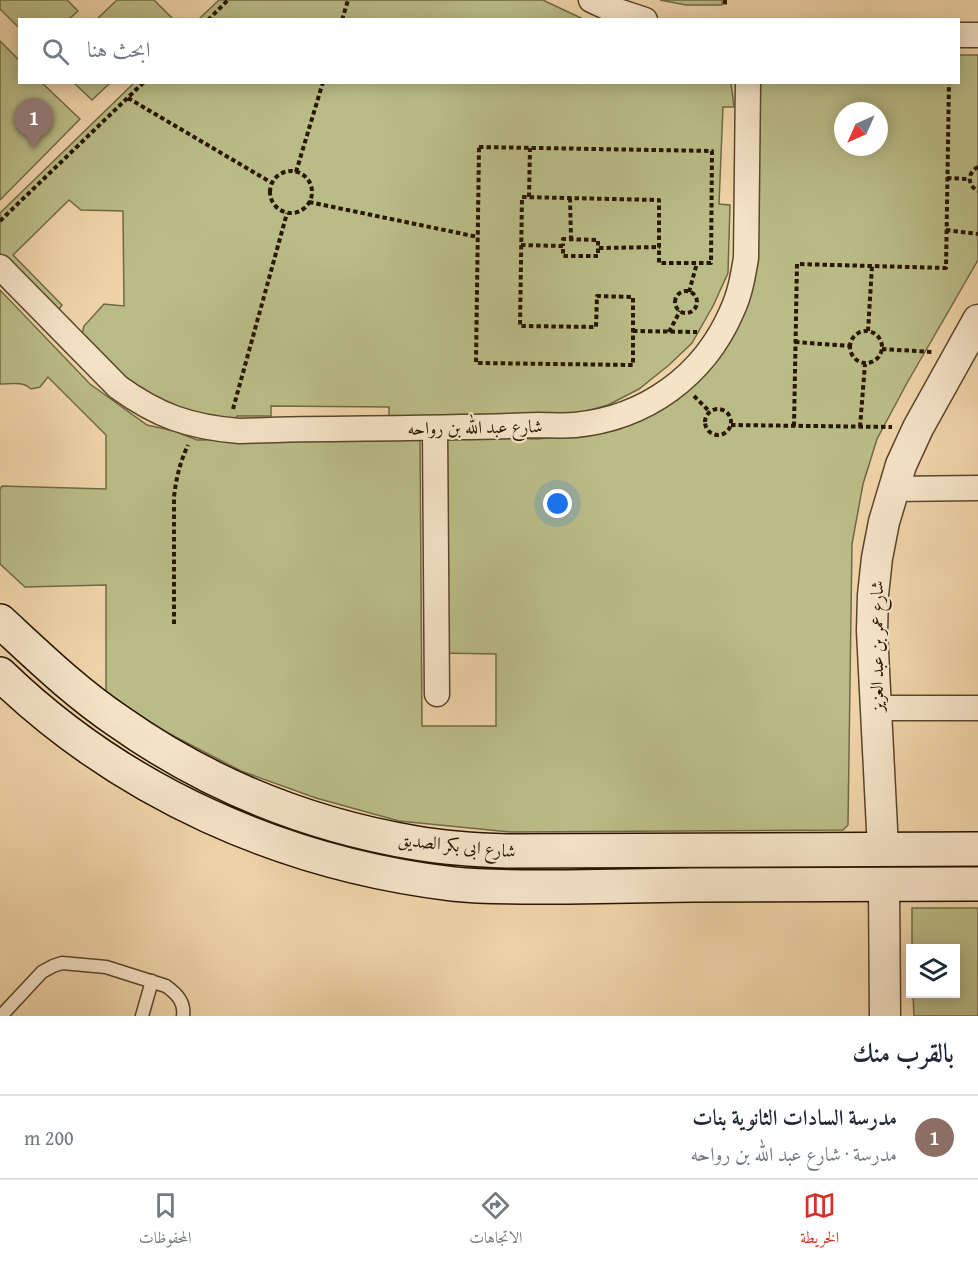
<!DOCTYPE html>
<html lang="ar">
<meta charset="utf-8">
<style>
body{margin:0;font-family:"Gentium Book Plus",Amiri,serif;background:#f6f6f7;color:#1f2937;direction:rtl}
.controls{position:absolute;right:18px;bottom:18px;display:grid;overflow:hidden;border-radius:0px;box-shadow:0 3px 15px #0003}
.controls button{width:54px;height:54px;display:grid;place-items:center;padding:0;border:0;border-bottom:2px solid #e0e1e3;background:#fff;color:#1f2937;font:30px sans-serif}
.compass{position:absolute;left:834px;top:102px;width:54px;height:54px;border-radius:50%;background:#fff;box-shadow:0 3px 15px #0003;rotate:225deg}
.you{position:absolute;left:558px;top:504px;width:21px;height:21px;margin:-15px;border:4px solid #fff;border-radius:50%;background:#1a73e8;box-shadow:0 0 0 9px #1a73e833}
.badge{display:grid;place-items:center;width:39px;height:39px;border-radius:50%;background:#d93025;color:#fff;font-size:20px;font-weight:700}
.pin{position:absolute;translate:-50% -50px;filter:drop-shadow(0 2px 3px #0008)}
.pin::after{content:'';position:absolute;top:32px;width:21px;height:18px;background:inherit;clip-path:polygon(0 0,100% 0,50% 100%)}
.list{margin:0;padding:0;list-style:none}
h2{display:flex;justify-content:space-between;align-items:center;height:78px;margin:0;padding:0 24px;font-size:26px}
h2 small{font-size:20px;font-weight:400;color:#747a83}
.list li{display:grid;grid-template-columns:39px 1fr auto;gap:18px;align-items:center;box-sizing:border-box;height:84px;padding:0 24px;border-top:2px solid #e0e1e3}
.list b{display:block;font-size:22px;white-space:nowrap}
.list p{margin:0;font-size:20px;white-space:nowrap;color:#747a83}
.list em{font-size:20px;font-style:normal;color:#747a83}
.icon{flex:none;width:33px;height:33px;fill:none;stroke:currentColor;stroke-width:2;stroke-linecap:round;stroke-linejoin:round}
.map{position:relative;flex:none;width:978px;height:1016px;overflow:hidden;direction:ltr}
.search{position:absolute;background:#fff;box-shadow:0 3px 15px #0003;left:18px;right:18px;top:18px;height:66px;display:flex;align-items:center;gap:15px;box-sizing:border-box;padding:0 21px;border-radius:0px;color:#747a83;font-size:22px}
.sheet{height:162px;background:#fff}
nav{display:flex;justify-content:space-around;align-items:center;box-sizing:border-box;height:84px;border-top:2px solid #e0e1e3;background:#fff;font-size:16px;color:#747a83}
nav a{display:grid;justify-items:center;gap:3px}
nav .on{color:#d93025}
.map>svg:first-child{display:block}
.park{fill:#babc87;stroke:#716944;stroke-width:1.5;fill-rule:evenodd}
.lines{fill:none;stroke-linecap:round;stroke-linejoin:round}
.service-casing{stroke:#5a462a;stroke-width:15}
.minor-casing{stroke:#5a462a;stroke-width:27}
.tertiary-casing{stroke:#5a462a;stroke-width:33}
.secondary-casing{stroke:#281600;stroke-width:36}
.path{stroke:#281600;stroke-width:4;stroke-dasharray:4.5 3;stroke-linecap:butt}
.service{stroke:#f5e3c7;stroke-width:12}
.minor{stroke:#f5e3c7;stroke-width:24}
.tertiary{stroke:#f5e3c7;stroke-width:30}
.secondary{stroke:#f5e3c7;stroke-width:33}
.labels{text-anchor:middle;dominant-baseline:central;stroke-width:4.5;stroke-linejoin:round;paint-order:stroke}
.street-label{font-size:18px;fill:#281600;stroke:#f5e3c7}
</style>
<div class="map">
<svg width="978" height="1016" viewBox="0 0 978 1016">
<rect width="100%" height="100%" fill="#f0d4a9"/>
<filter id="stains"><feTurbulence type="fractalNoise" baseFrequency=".00333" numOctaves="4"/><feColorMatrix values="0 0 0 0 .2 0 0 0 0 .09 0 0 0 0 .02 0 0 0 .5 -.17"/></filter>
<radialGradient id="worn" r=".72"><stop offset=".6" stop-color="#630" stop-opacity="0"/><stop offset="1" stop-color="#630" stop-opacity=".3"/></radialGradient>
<path class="park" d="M0,0H67L78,11L69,19L20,20L19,28L0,9Z
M117,0H154L173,19H97Z
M219,0H543L583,19H199Z
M660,0H722V5H686Z
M0,41L19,60L20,82L42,83L80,119L0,200Z
M959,55H978V260L907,383L877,439L863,484L852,544L848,825L843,830L510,832L399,821L316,798L241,771L164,731L106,693V585L25,587L0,564V489L2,486L106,489V435L48,377L40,387L31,389C23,381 11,384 0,384V290L90,384L147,425L174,431L197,440L420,437L422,726H496V654L440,653L438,436L538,439L620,429L672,401L740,306L759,83L958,82ZM843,111H879V147H843Z
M74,83H110L92,100Z
M134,83H731L734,107H723L719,204L730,205L728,273L713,306L692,343L669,365L639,389L608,405L576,414L389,416V407L271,406V416H237L227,430L140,391L80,343L84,326L104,304L124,306L123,211L81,210L69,200L13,255L62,305L57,312L0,261V213Z
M912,908H978V1016H914L913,994H956V948H912Z"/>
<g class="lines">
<g class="service-casing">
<path id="service" d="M1,1016L42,972L53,966L62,963L106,967L166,986C177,994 185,1002 183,1016
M142,1016L152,981"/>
</g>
<g class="minor-casing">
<path id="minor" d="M591,0L606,7L645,20
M958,35H978
M0,267L118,387C158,416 190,427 239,431C313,428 387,429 461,427C487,427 513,426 539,425C551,425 563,426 575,425C646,418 704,376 732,311C740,294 743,276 746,258L748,82
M435,428L437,694
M893,489L978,488
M876,708H978"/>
</g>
<g class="tertiary-casing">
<path id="tertiary" d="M883,849L872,631L873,595L877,558L884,522L901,465L918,428L978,320
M884,885L885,1016"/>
</g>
<g class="secondary-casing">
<path id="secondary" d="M0,621C38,656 75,692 118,721C207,784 309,825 416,843C446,848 476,850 507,851L978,849
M0,674C123,793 284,864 453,884C491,888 530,887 568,887C609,886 651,886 692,885C788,884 883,885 978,884"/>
</g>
<path class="path" d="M725,0V5
M208,20L228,0
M342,20L348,0
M128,98L272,183
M479,147L712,151L711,263H659V200L522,197L520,326L596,327L597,296L633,297V365L476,363Z
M978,167C967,173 967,185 978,191
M270 192a21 21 0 1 1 42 0a21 21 0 1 1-42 0Z
M296,172L323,82
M947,178L969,179
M529,197L530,148
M570,198L571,239
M309,202L478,237
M0,221L144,82
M946,230L978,234
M521,245L563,246V256H598V240L563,239V246
M599,248L660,247
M675 302a11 11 0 1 1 22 0a11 11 0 1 1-22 0Z
M689,292L697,263
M850 347a16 16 0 1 1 32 0a16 16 0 1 1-32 0Z
M633,331L697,332
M868,331L872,266
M669,332L680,311
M795,342L850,346
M882,349L932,352
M694,396L710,412
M233,409L287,213
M705 422a13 13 0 1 1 26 0a13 13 0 1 1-26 0Z
M731,425L892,427
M794,426L797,264L946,268L949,82
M860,427L865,364
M174,624V497C176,479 180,462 188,445"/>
<use href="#service" class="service"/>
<use href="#minor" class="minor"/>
<use href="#tertiary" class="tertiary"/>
<use href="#secondary" class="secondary"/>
</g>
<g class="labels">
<g class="street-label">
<text transform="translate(475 427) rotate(-1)">شارع عبد الله بن رواحه</text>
<text transform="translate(876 646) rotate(-90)">شارع عمر بن عبد العزيز</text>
<text transform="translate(457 845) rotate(6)">شارع ابى بكر الصديق</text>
</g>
</g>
<rect width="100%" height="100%" filter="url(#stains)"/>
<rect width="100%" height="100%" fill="url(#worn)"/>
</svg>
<div class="controls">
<button><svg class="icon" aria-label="layers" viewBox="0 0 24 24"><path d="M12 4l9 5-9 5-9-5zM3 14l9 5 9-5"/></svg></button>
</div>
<svg class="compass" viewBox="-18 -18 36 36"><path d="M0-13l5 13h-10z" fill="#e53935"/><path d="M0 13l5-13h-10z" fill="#747a83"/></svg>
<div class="you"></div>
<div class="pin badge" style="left:34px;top:148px;background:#8d6e63">1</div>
<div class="search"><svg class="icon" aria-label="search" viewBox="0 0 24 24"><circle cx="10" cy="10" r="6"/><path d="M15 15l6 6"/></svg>ابحث هنا</div>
</div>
<section class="sheet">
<h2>بالقرب منك<small></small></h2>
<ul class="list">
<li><span class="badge" style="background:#8d6e63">1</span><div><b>مدرسة السادات الثانوية بنات</b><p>مدرسة · شارع عبد الله بن رواحه</p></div><em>200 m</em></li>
</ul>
</section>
<nav>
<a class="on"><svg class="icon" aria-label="map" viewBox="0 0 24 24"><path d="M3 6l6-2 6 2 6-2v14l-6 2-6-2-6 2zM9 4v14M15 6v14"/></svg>الخريطة</a>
<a><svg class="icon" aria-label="directions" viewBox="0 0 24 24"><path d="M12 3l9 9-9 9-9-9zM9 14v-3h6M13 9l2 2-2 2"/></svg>الاتجاهات</a>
<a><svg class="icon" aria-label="saved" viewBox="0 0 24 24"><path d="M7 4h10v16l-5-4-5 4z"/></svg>المحفوظات</a>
</nav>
